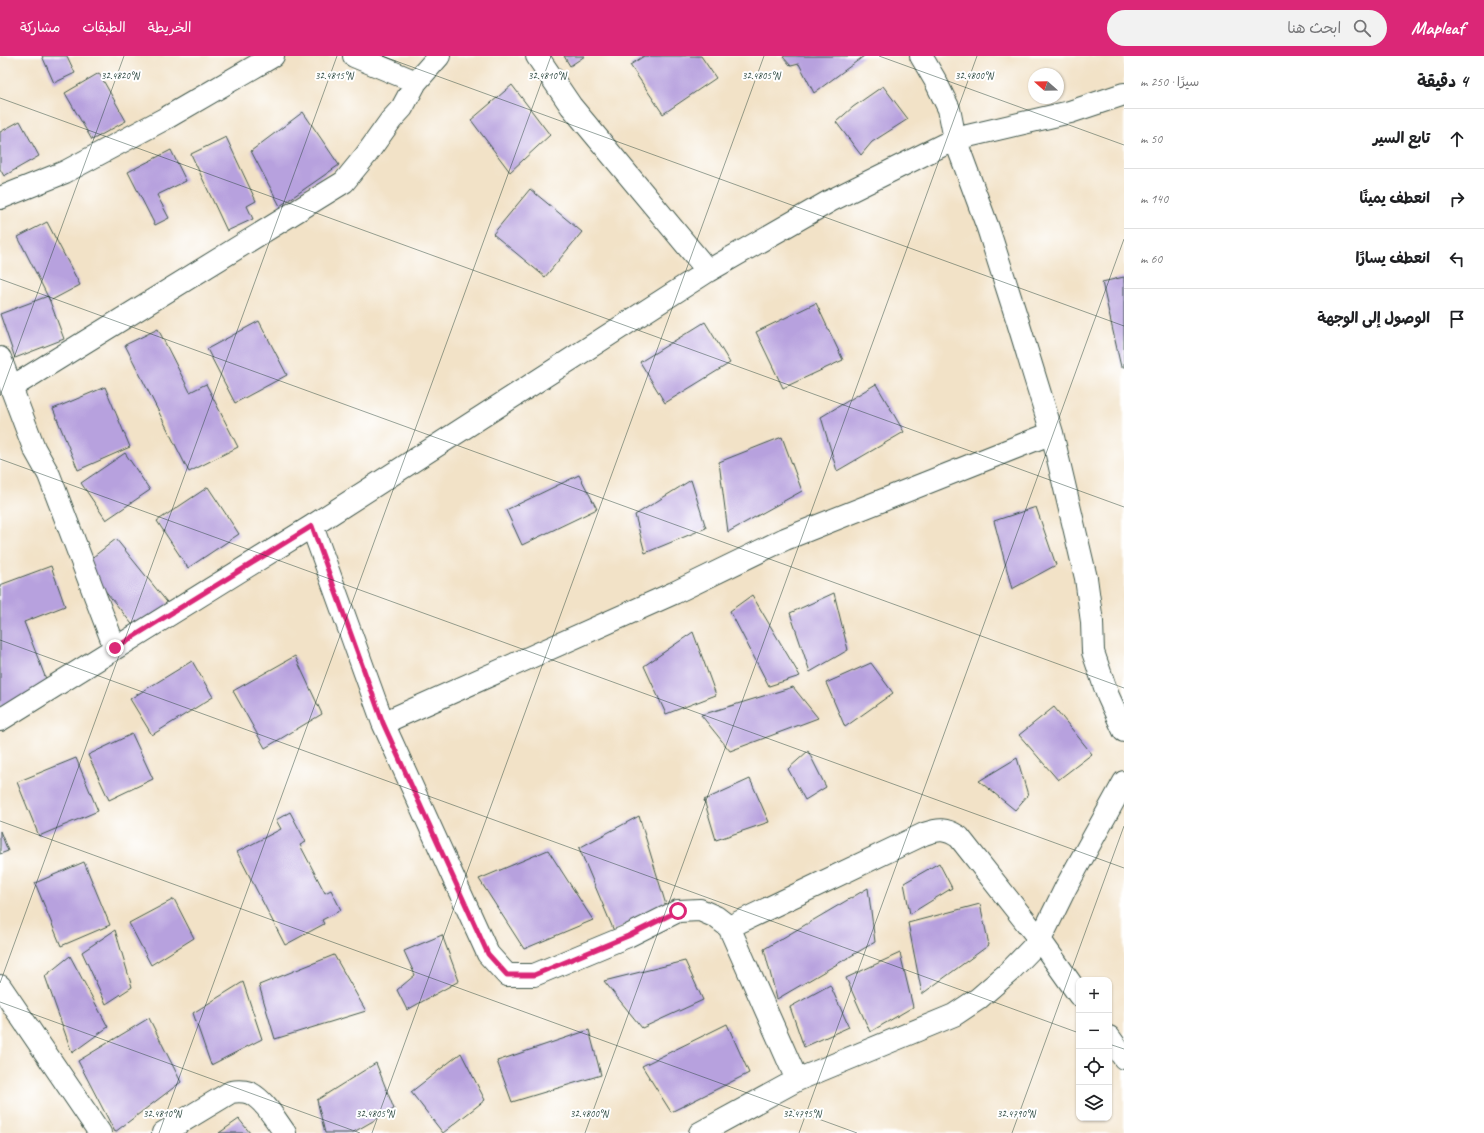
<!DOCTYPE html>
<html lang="ar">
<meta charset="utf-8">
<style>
body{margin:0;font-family:Caveat,"Playpen Sans Arabic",sans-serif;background:#f2f2f2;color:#202124;direction:rtl}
.controls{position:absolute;right:12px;bottom:12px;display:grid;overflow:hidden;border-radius:8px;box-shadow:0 1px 3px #0004}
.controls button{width:36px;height:36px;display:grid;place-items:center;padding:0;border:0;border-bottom:1px solid #e0e0e0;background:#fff;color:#202124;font:20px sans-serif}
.compass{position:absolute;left:1028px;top:12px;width:36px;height:36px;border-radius:50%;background:#fff;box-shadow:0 1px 3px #0004;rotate:290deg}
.stop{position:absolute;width:12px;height:12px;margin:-9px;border:3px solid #db2777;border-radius:50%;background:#fff}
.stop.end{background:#db2777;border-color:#fff;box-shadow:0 1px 4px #0008}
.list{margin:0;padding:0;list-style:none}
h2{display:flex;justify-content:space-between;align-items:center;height:52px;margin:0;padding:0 16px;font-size:17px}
h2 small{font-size:13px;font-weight:400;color:#757577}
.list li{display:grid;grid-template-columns:26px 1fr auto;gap:12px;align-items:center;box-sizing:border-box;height:60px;padding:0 16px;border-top:1px solid #e0e0e0}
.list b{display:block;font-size:15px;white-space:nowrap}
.list em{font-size:13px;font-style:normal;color:#757577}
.icon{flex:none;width:22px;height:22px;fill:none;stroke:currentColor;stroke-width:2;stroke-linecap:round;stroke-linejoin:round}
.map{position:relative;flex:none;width:1124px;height:1077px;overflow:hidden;direction:ltr}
header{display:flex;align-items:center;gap:24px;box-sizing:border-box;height:56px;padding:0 20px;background:#db2777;color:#fff}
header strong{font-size:19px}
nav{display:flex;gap:22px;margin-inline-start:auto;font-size:14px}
.search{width:280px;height:36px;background:#f2f2f2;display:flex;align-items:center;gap:10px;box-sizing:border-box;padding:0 14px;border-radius:22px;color:#757577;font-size:15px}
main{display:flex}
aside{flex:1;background:#fff}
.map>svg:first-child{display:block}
.building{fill:#b7a1de}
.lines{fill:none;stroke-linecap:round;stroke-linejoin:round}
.minor-casing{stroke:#3f564a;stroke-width:24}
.minor{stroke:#fff;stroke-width:22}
.route{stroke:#db2777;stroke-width:5}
.ticks{fill:none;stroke:#1f3d34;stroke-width:1;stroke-opacity:0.45}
.ticks-label{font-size:10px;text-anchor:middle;fill:#1f3d34;stroke:#fff;stroke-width:4;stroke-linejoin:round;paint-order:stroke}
</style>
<header>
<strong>Mapleaf</strong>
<div class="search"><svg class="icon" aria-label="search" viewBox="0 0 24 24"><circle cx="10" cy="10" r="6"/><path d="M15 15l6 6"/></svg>ابحث هنا</div>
<nav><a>الخريطة</a><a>الطبقات</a><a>مشاركة</a></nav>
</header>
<main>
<aside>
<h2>4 دقيقة<small>سيرًا · 250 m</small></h2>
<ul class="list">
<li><svg class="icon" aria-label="ahead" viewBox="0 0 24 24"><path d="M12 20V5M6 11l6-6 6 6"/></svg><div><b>تابع السير</b></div><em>50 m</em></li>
<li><svg class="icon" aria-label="right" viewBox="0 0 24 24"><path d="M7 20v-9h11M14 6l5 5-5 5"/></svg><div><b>انعطف يمينًا</b></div><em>140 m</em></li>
<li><svg class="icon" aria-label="left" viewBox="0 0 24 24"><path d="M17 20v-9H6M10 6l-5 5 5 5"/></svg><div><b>انعطف يسارًا</b></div><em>60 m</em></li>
<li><svg class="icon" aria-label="arrive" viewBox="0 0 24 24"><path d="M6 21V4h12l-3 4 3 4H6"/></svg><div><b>الوصول إلى الوجهة</b></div></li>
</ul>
</aside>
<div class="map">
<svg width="1124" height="1077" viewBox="0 0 1124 1077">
<rect width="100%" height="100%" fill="#fff"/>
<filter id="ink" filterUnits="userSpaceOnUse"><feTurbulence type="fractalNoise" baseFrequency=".025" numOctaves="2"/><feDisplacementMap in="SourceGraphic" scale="8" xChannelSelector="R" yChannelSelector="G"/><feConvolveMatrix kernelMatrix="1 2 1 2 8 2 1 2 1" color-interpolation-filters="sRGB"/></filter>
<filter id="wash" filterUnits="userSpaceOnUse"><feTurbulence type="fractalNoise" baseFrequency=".012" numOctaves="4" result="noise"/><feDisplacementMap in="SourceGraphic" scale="16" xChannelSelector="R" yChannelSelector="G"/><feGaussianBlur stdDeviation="0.9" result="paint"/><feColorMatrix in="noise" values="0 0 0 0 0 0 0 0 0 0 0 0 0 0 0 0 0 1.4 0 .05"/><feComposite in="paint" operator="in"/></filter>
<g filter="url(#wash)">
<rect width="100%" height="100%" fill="#f2e2c7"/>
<g id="blocks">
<path class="building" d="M42,0H67L75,17L54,27Z
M564,0H585L570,10Z
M644,0H701L716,22L663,58L630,9Z
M785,0H864L814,37L799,8L791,10L783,1Z
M99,17L126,65L92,84L65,37Z
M512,29L550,79L510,116L471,64Z
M883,30L908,63L872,86L861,99L836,66L853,51Z
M303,56L339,109L280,150L251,95Z
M20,65L39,100L4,120L0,113V76Z
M226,81L256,145L247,150L253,163L227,175L191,98Z
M171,94L186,125L157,139L169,162L155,169L128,116Z
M530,133L582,176L545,221L493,178Z
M47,166L80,229L50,245L18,181Z
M1124,221V311H1121L1102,226Z
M48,240L64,283L15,302L0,258Z
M816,247L843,304L783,332L756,276Z
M259,265L287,319L235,347L207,293Z
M705,266L730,307L665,347L640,306Z
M158,273L190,336L206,328L238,391L189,416L125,289Z
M876,328L904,376L837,415L821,361Z
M105,331L130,391L78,414L53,353Z
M782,381L802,435L728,476L719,406Z
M125,397L150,434L106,464L81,427Z
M579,419L597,453L522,489L506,454Z
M691,424L706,472L645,497L635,459Z
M208,431L239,478L188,512L157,465Z
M1036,451L1056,509L1012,533L994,465Z
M116,483L175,556L143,582L84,508Z
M51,510L65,550L24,566L51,636L0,656V529Z
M834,537L848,594L810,616L790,557Z
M752,539L800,620L769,630L730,555Z
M693,576L716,639L666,658L644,610Z
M295,600L322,658L265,692L233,635Z
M192,605L213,641L152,679L130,643Z
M871,607L893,637L845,671L826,627Z
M793,631L818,662L730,695L701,659Z
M1054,651L1092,698L1058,724L1019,679Z
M132,678L153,723L109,744L88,699Z
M808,695L826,731L805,744L788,713Z
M76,702L98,755L39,780L17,726Z
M1017,702L1028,739L1015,754L979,725Z
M750,723L769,766L716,784L704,744Z
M290,756L306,786L300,789L325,837L331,834L341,854L322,864L324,868L285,889L237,796L281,773L276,764Z
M639,760L666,849L614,875L579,792Z
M0,775L8,795L0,798Z
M548,794L593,864L524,893L479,823Z
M84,806L110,869L61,890L35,827Z
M939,807L952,832L910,858L904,827Z
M868,832L875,886L777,943L764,893Z
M174,843L194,882L151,909L129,867Z
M980,848L989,889L922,938L908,867Z
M115,874L132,931L106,948L82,896Z
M442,879L459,925L407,954L397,934L415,919L404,895Z
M900,897L913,951L870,976L846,922Z
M334,899L366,955L275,983L259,929Z
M70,900L108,971L72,997L45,920Z
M685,905L703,944L642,972L604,925Z
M243,926L262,983L211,1009L193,957Z
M830,929L849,971L804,991L790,951Z
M149,962L181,1026L115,1076L78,1005Z
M727,968L749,1017L671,1056L642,1010Z
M589,974L601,1019L512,1046L497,1005Z
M461,997L485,1044L443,1077L411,1036Z
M376,1007L394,1053L352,1077H325L317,1044Z
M239,1063L250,1077H219Z"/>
</g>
</g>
<g filter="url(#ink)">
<use href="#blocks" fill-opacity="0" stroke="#3f564a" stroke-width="1"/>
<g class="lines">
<g class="minor-casing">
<path id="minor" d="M354,0L416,26
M537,0L571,50L708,215
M921,0L935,24L949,53L955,83L988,172L1017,263L1052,377L1086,522L1092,566L1093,596L1108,640L1124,675
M0,142L65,116L168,61L273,0
M0,302L34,392L49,419L115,592
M12,331L344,126L366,99L391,64L402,52L416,26L439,0
M312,470L383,667L488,898L507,919H534L628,880L678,855L700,854L716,861L729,871L797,1024
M0,664L312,470L708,215L830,145L955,83L1070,56L1124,38
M383,667L674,537L785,483L1052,377
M729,871L924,778C939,773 945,772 959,781L1040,884L1079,939
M0,930L100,1077
M1109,981L1124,1002
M163,1077L231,1036C237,1035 244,1035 250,1037C265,1045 275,1063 285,1077
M700,1077L797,1024L954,959L978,943L1009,916L1040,884L1066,831L1124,726"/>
</g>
<use href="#minor" class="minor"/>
</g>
</g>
<g class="lines" filter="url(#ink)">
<path class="route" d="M115,592L312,470L383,667L488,898L507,919H534L628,880L678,855"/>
</g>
<path class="ticks" d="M382,0L1124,270M879,0L1124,89M0,42L1124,451M0,223L1124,632M0,340L124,0M0,403L1124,812M0,584L1079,977M0,765L857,1077M0,927L337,0M0,946L360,1077M1109,988L1124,993M159,1077L551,0M372,1077L764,0M585,1077L977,0M799,1077L1124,183M1012,1077L1124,770"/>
<g class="ticks-label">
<text x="120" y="23">32.4820°N</text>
<text x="547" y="23">32.4810°N</text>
<text x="761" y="23">32.4805°N</text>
<text x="974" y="23">32.4800°N</text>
<text x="334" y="23">32.4815°N</text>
<text x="162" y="1061">32.4810°N</text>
<text x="375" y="1061">32.4805°N</text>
<text x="589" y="1061">32.4800°N</text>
<text x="802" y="1061">32.4795°N</text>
<text x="1016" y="1061">32.4790°N</text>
</g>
</svg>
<div class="controls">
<button>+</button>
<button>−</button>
<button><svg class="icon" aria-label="locate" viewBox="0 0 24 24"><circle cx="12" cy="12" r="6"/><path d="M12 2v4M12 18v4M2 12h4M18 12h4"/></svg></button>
<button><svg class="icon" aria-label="layers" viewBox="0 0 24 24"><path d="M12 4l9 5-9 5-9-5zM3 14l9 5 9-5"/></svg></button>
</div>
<svg class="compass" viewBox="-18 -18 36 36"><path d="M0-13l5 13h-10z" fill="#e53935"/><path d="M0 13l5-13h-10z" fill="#757577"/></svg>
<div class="stop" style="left:678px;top:855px"></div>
<div class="stop end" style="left:115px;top:592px"></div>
</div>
</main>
